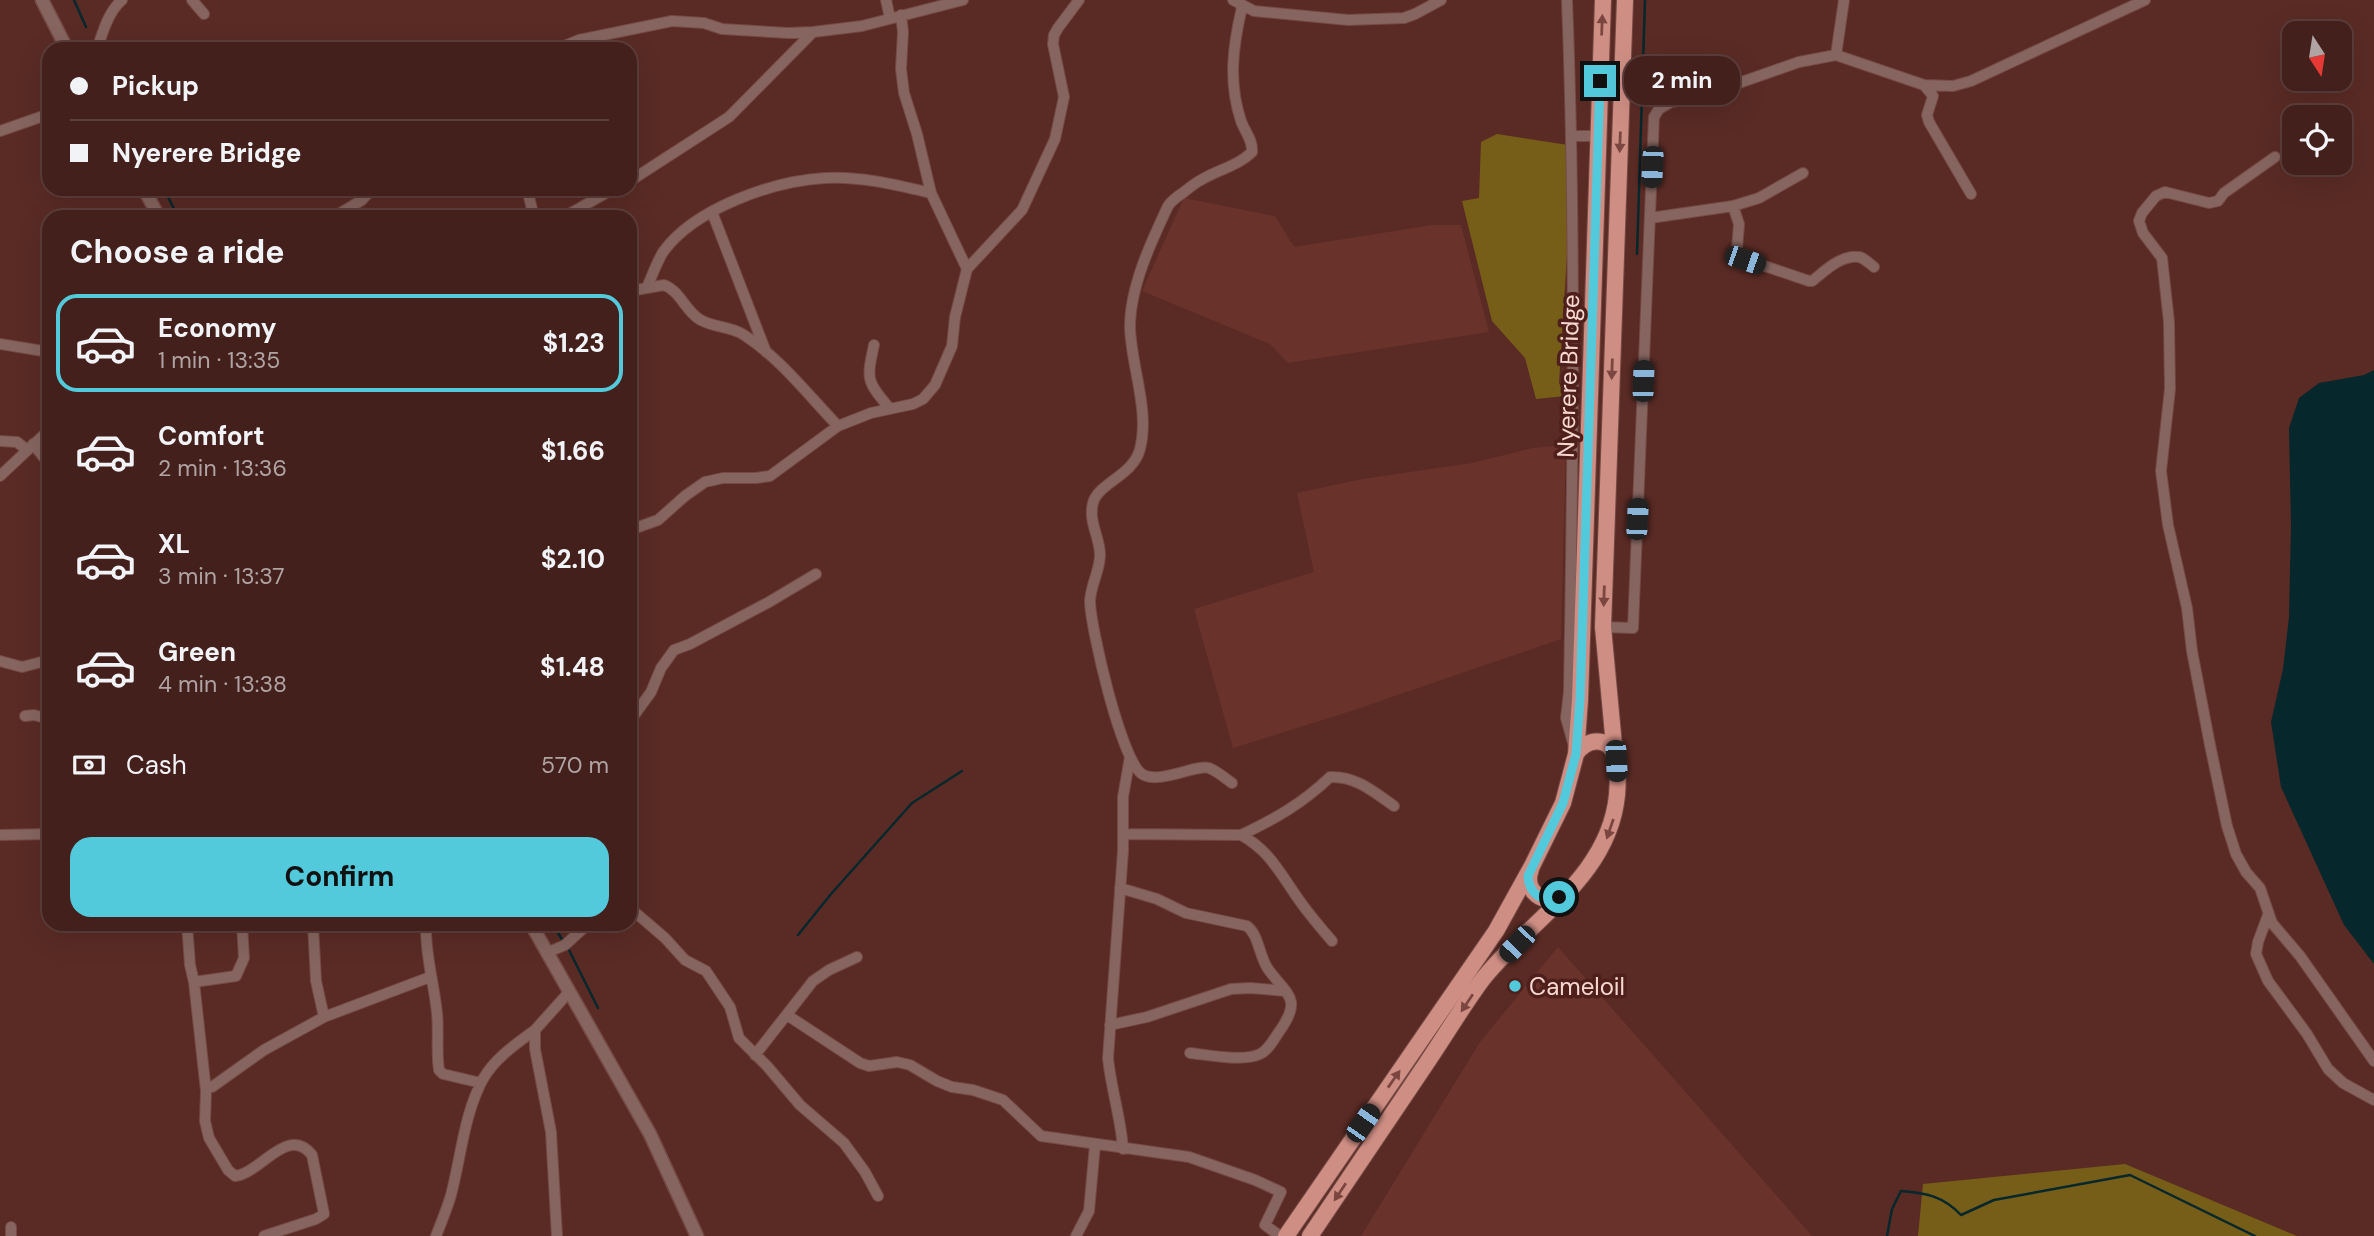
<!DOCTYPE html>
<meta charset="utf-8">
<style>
body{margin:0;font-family:"DM Sans",sans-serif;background:#4e2d29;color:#f1f3f6;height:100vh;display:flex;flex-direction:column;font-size:26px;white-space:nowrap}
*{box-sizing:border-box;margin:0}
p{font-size:23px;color:#afa3a3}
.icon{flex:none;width:38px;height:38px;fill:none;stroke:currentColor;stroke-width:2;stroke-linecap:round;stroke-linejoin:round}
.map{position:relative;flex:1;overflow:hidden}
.side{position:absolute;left:42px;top:210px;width:595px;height:721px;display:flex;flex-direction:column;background:#44201c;border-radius:21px;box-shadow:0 7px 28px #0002,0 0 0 2px #5c3e3b}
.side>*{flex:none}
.banner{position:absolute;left:42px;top:42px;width:595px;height:154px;border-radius:21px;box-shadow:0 7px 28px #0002,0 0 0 2px #5c3e3b;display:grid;align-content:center;height:154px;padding:0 28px;background:#44201c}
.needle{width:46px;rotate:168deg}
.buttons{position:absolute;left:2282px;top:21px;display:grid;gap:14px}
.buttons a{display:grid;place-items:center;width:70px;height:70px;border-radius:14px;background:#44201c;box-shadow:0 7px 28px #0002,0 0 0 2px #5c3e3b;font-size:35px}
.end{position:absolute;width:32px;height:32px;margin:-16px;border:9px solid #53cadc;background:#111;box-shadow:0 0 0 4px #111}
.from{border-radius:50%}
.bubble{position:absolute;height:49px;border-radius:21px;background:#44201c;box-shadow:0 7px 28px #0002,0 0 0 2px #5c3e3b;font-size:23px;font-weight:700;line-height:49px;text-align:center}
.car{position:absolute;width:21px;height:42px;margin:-21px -10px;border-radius:9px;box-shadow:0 0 5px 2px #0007;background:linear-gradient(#222 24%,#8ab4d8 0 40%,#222 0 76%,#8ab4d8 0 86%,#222 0)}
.banner b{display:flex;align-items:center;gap:24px;height:66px;font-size:26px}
.banner b+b{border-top:2px solid #5c3e3b}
.banner i{width:18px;height:18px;background:#f1f3f6}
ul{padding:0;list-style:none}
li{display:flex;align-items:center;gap:21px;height:98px;margin:0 14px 10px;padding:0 14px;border:4px solid transparent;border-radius:21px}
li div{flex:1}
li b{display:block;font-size:26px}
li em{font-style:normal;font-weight:700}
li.current{border-color:#53cadc}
li>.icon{width:63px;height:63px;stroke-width:1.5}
h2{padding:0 28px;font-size:32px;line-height:84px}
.pay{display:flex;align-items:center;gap:18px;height:77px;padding:0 28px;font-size:26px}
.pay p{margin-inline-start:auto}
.cta{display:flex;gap:14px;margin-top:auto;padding:14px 28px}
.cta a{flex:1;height:80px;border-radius:21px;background:#53cadc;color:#111;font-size:28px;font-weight:700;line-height:80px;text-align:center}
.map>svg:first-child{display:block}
.built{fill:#69322b}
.green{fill:#765e18}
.water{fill:#06272c}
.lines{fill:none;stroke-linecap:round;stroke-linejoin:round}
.stream{stroke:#06272c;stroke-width:2.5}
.minor-casing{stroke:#764a44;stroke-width:12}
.tertiary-casing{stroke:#764a44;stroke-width:15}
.primary-casing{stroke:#764a44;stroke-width:18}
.minor{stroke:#866560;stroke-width:10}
.tertiary{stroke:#866560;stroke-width:12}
.primary{stroke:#cf8e84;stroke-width:16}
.oneway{fill:#7c4640}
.route{stroke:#53cadc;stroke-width:9}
.poi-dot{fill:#53cadc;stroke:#4f201b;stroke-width:2.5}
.labels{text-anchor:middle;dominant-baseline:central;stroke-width:7;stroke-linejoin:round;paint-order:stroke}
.street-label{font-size:24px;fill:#f6d7d2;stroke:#4f201b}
.poi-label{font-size:24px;fill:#f6d7d2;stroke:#4f201b;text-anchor:start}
</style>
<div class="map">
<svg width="2374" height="1236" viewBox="0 0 2374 1236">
<rect width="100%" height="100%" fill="#5a2b25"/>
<path class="built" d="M1184,198L1275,216L1294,247L1432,225H1461L1489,332L1288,363L1270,344L1142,291Z
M1566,445L1561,639L1351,711L1233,748L1194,609L1314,572L1297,493L1362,479L1472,463L1533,448Z
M1558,947L1812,1236H1361L1480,1042Z"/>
<path class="green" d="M1497,134L1568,145L1573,158L1559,383L1565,396L1536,399L1525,358L1492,321L1462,201L1479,198L1481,142Z
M2125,1164L2297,1236H1918L1923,1184Z"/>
<path class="water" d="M2374,370V964L2344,925L2281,787L2271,722L2283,669L2289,617L2291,526L2289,428L2299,398L2319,383L2364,375Z"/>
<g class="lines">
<path class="stream" d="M74,0L86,27
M164,189L178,217
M1637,254L1645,0
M553,924L564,943
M798,935L831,894L912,803L962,771
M568,948L598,1008
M1887,1236L1892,1209L1901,1191C1926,1193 1943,1196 1961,1215L1994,1200L2130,1175L2255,1236"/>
<g class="minor-casing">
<path id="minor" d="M192,0L204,14
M886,0L890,18
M1233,0L1254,11L1348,20L1404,18L1415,14L1441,0
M1567,0C1576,231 1573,461 1569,692L1566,718L1573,743
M97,49C103,32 108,12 122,0
M557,49L579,40L672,21L704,23L722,29L788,33L813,32L862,26L963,0
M1836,55L1844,0
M1924,85L1933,96L1927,115L1929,122L1971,194
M0,131L49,114
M1572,136H1599
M2275,157L2224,193L2218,201L2209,203L2165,192L2156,196L2142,213L2139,221L2143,233L2162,258L2169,322L2170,389L2161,471L2168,525L2187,608L2192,651L2210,745L2227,826L2236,854L2246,872L2260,888L2272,923L2300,956L2374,1061
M630,181L729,117L813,32
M527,189L534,217
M1733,206L1739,224L1737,249L1741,258L1809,281H1812C1825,271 1840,255 1859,257C1864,258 1869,263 1874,267
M712,212L766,352
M334,217L362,200L372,189
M564,217L613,189
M1650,218L1733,206L1759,198L1803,173
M967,269L1022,210L1055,139L1064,97L1053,44L1054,35L1058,28L1079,0
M647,287C652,276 657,262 663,252C695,208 773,181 825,178C861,176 897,185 931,193
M630,291L664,285C680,291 685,310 699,319C713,328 731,326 744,335C780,358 809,396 838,426
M0,344L49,352
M874,345C866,381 867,381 890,409
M0,441L17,442L27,450
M33,444L49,464
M0,476L49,430
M630,530L658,520L685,496L705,482L723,478H756L770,476L838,426L871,413L913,404L923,399L935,385L952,346L955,317L967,269L931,193L917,134L904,93L901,69L903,32L901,15
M1603,627L1633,628L1654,117L1659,109L1671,102L1696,98L1799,62L1836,55L1924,85L1953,86L1971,81L2145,0
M0,661L22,667L49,660
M25,716L34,715L49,719
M630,721L651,692L661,668L674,650L690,644L769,602L816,574
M1232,783C1225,778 1217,771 1209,768C1196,764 1159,785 1142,774C1121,760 1091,629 1090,602C1090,586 1100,571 1100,555C1100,537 1088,522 1093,503C1098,483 1133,476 1140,449C1150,410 1131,366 1130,327C1130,287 1151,242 1168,206C1172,200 1178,196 1184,192C1189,188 1195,183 1201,180C1217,170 1238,166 1252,152C1253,140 1245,132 1241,121C1228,82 1233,46 1242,7
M1123,834L1241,835C1269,850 1280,873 1297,897C1307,912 1320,927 1332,941
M0,835L49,834
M1241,835C1275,819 1303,803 1330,777C1356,776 1374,792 1394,806
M1120,888L1157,899L1186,913L1247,926C1259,935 1259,956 1268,969C1287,995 1302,998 1281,1029C1275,1037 1269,1050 1260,1054C1244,1062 1208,1055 1190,1053
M630,908L665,938L685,960L706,971L730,1007L739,1038L767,1066L800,1105L844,1143L865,1172L878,1196
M2268,915L2258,942L2256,954L2268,981L2307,1034L2328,1069L2343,1083L2374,1100
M187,924L190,965L194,982L206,1091L205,1121L209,1138L228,1170L235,1176C260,1174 288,1124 312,1155L324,1214L316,1219L264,1236
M313,924L316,981L324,1017
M426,924C425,955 434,983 437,1013C439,1032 436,1052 439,1070L443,1074L481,1083
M546,953L565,945L588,924
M194,982L236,976L244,958L242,924
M787,1015L860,1063L869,1066L897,1062L910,1065L937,1081L952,1087L973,1090L1003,1100L1041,1136L1189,1157L1255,1180L1281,1192L1265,1225L1280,1236
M1110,1025L1147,1017L1231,989L1250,988L1286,991
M755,1055L813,981L829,970L857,957
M212,1087L264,1050L324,1017L430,977
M1123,1149C1121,1118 1111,1089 1108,1058L1123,851V797L1130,757
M11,1227V1236
M436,1236C441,1223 447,1209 451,1195C461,1157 464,1114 483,1079C495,1058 516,1044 535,1030
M557,1236L551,1132L535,1049V1030L570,991
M1076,1236L1089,1211L1095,1145"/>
</g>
<g class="tertiary-casing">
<path id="tertiary" d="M42,0L67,49
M144,189L159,217
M531,924L650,1134L697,1236"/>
</g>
<g class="primary-casing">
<path id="primary" d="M1576,754L1580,700L1603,0
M1615,756L1603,627L1625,0
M1531,869C1523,891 1543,907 1563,895
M1286,1236L1496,931L1532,866L1563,803L1576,754C1585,740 1606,735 1614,753C1619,765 1618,783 1617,795C1609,878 1529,920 1482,980C1462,1007 1445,1036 1426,1064C1387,1121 1349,1179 1310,1236"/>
</g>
<use href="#minor" class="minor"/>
<use href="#tertiary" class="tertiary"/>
<use href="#primary" class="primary"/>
</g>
<defs><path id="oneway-solid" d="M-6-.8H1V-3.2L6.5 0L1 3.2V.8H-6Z" transform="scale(1.75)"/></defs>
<g class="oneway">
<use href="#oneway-solid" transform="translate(1602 25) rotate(-88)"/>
<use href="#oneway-solid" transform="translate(1620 142) rotate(92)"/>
<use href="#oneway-solid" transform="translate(1612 369) rotate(92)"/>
<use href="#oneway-solid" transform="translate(1604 596) rotate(92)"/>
<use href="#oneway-solid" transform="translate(1610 829) rotate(109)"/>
<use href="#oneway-solid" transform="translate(1467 1003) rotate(124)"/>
<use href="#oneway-solid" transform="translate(1394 1079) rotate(-55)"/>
<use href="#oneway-solid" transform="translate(1340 1192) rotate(124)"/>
</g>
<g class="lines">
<path class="route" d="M1559,897C1542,903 1529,894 1528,876L1563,803L1576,754L1580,700L1600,81"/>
</g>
<circle class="poi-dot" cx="1515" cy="986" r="7"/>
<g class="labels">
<g class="street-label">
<text transform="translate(1568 376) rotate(-88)">Nyerere Bridge</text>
</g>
<g class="poi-label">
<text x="1529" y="986">Cameloil</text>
</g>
</g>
</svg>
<div class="buttons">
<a><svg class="needle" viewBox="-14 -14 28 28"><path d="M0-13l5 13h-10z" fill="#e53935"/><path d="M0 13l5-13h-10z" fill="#afa3a3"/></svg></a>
<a><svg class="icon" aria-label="locate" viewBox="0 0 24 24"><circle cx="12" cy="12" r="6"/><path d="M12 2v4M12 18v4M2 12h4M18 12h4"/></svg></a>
</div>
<i class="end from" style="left:1559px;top:897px"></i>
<i class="end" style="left:1600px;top:81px"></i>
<div class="bubble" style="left:1624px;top:56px;width:116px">2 min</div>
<i class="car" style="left:1652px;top:167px;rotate:183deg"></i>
<i class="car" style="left:1745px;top:260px;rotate:109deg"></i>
<i class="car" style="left:1643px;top:381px;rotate:2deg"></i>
<i class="car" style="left:1637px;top:519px;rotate:3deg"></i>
<i class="car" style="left:1616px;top:761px;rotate:177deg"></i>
<i class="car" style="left:1517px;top:944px;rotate:224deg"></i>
<i class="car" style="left:1363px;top:1123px;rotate:35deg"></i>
<div class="banner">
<b><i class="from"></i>Pickup</b>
<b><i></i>Nyerere Bridge</b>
</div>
<section class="side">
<h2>Choose a ride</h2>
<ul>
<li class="current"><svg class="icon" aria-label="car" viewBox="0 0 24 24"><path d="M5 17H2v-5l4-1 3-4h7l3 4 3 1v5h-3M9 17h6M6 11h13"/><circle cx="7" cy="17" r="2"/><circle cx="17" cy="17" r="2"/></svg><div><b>Economy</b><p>1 min · 13:35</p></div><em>$1.23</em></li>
<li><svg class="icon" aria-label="car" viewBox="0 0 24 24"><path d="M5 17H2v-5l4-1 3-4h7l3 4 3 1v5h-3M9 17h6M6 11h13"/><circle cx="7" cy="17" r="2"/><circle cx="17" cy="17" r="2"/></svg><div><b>Comfort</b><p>2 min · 13:36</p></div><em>$1.66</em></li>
<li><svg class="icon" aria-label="car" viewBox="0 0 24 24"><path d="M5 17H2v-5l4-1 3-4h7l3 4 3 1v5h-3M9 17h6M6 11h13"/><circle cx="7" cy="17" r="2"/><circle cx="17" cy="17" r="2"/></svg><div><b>XL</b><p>3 min · 13:37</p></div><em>$2.10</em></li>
<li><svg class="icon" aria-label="car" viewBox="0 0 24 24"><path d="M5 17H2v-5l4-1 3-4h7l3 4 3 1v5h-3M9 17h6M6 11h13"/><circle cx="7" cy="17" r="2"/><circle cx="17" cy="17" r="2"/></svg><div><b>Green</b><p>4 min · 13:38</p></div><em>$1.48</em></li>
</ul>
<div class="pay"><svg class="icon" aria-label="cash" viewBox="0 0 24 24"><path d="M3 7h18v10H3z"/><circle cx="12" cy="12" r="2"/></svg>Cash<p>570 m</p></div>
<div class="cta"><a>Confirm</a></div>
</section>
</div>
